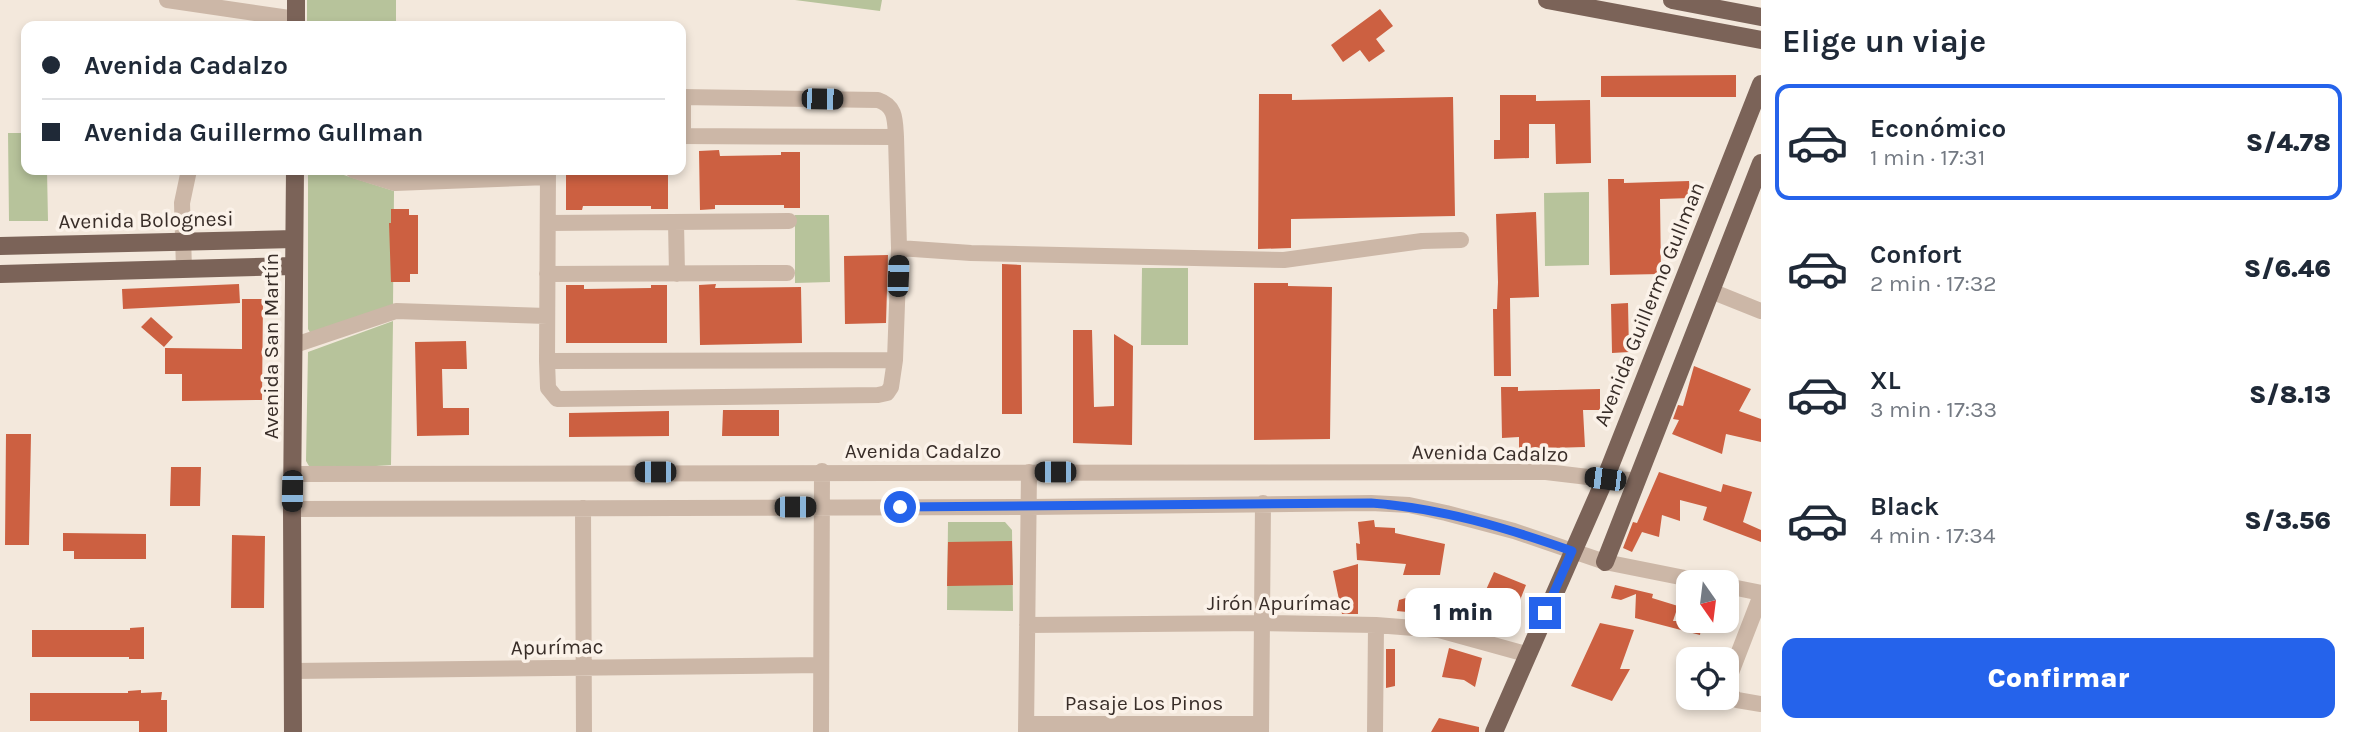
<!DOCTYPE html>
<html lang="es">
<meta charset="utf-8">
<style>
body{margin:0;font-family:Karla,sans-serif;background:#f6f6f7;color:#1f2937;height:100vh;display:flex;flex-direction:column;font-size:26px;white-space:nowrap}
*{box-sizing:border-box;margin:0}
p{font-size:23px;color:#747a83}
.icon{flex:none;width:38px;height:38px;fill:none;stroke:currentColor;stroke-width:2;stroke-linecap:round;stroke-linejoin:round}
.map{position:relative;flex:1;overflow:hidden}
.side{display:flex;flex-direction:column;background:#fff;width:595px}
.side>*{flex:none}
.hud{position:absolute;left:21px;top:21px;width:665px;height:154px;border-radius:14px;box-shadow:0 4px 10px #0003;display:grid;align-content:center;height:154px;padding:0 21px;background:#fff}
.needle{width:46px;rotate:166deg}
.fabs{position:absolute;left:1676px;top:570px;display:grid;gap:14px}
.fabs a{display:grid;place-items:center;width:63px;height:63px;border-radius:14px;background:#fff;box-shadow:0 4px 10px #0003;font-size:35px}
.end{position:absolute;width:32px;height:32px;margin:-16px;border:9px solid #2563eb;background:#fff;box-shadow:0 0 0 4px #fff}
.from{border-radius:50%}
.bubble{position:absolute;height:49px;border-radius:14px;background:#fff;box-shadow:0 4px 10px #0003;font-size:23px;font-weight:800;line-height:49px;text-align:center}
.car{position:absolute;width:21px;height:42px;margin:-21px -10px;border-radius:9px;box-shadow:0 0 5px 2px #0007;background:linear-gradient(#222 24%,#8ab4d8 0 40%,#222 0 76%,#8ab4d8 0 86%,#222 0)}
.hud b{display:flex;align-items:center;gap:24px;height:66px;font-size:26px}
.hud b+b{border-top:2px solid #e0e1e3}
.hud i{width:18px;height:18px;background:#1f2937}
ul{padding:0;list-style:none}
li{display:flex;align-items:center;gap:21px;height:116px;margin:0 14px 10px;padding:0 7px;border:4px solid transparent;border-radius:14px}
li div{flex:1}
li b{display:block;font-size:26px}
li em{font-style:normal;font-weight:800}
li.active{border-color:#2563eb}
li>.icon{width:63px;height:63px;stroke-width:1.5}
h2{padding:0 21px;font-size:32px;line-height:84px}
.cta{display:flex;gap:14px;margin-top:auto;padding:14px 21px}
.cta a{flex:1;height:80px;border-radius:14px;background:#2563eb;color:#fff;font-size:28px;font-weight:800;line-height:80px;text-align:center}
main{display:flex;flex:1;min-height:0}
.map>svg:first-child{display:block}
.green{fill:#b7c39b}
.building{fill:#cc6041}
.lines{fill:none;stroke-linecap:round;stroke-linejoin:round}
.minor{stroke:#ccb7a7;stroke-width:16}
.major{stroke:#7b6358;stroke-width:18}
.route{stroke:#2563eb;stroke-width:9}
.labels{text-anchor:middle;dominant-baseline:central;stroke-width:7;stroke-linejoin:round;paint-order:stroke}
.street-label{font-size:21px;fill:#382d28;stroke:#fbf2e9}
</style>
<main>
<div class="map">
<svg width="1761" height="732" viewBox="0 0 1761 732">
<rect width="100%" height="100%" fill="#f3e8dc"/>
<path class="green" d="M307,0H396V26H307Z
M795,0H882L880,11Z
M8,133H26V170H47L48,221H9Z
M308,170H328L394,191L393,306L311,334L308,329Z
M1589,192V265L1545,266L1544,193Z
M795,215H829L830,282L795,283Z
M1142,268H1188V345H1141Z
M393,321L391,465L317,470L309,466L306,461L308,352Z
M948,522H1005L1012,530L1013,611L947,610Z"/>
<path class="building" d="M1380,9L1393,26L1376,39L1385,51L1369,62L1360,50L1343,62L1331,45Z
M1736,75V97H1601V76Z
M1259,94H1292V100L1453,97L1455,216L1291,219V248L1258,249Z
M1500,95H1536V101L1590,100L1591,163L1556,164L1555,124H1529V158L1494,159V140H1500Z
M719,150L720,156L781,155V152H800V208H784V205H715V209L700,210L699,151Z
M566,170H668V209H651V206H583L582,210H566Z
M1608,179H1624V183L1689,181L1690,198L1660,199L1661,274L1610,275Z
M391,209H409V215H418V274H410V282H391L389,223H391Z
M1536,212L1539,297L1510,298L1511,376H1494L1493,309H1497L1498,282L1496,214Z
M888,255L886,323L845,324L844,256Z
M1002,264L1021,265L1022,414H1002Z
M1254,283H1288V286L1332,287L1330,439L1254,440Z
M239,284L240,303L123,309L122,289Z
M716,284L715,288L801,287L802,343L700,345L699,285Z
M566,285H584V289L651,288V285H667V343H566Z
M242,299H263L262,400L182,401V374H165V348L242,349Z
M1628,303L1629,352L1612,353L1611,304Z
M151,317L173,337L164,347L141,327Z
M1073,330H1092L1094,407L1114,406V334L1133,346L1132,445L1073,443Z
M466,341L467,369H442L443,408H469V435L417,436L415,342Z
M1694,366L1751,389L1739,411L1761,419V442L1726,434L1722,454L1672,434L1679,420L1673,419L1678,405L1683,406Z
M1501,387H1518V391L1600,389V410H1583L1585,447L1519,449V437L1502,438Z
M723,410H779V436H722Z
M669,411V436L569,437V413Z
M6,434H31L29,545H5Z
M171,467H201L200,506H170Z
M1659,472L1721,492L1723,484L1752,492L1743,522L1761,530V542L1703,520L1707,507L1680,500V521L1662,515L1659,537L1642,532L1632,552L1623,548L1633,522L1637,523Z
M1374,520L1375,527L1395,528V533L1445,544L1440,575H1403L1406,564L1357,560L1356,543L1360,544L1358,522Z
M63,533L146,534V559H74V551H63Z
M232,535L265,536L264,608H231Z
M1012,541L1013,585L947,586L948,542Z
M1358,564V614H1342L1333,571Z
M1494,572L1526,585L1511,623L1493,616L1492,605L1481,601Z
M1615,585L1653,594L1652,598L1678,606L1673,621H1702L1700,635L1635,618L1636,594L1621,600L1611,598Z
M1429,591L1446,597L1444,620L1428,619L1427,614L1397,611L1399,600Z
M1600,623L1634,630L1620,669H1630L1612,701L1571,686Z
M144,627V659H129V657H32V630H130V628Z
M1449,648L1482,658L1475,687L1464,680L1442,677Z
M1386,649H1395V686L1386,688Z
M141,690V693L162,692L161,700H167V732H139V721H30V693H128V691Z
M1439,718L1479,727V732H1431Z"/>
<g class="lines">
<path class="minor" d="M167,0L296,19
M681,97L878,100C896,106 895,120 896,137
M683,136V97
M353,170L395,183L548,177
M548,170L547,361L895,360
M676,222L677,274
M548,223L789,221
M899,248L971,253L1284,260L1422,241L1461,240
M184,269L182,203L189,170
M547,274L787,273
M1711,291L1761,311
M295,345L396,311L547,316
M547,361L548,388L557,399L878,395L887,393L891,387L895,360L899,248L896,137L681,136
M292,474L1546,472L1605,479L1636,480
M583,508L584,732
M292,509L1030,507L1371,503L1409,505L1446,513L1514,531L1605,562L1710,583
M1727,586L1761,593
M1027,625L1263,623L1376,625L1439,630L1526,654
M293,671L821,665
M1727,683L1761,595
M1727,692L1737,700L1761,704
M1026,724H1261
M821,732L822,471
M1026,732L1029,472
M1261,732L1263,503
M1375,732L1376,625"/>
<path class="major" d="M1547,0L1761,40
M1672,0L1761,17
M296,26V0
M0,246L294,239
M0,274L294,266
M1605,562L1761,163
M293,732L292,509L295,170
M1494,732L1605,479L1761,84"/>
</g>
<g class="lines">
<path class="route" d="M900,507L1371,503C1441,508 1507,528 1572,551L1545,613"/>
</g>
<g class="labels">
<g class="street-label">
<text transform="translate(146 220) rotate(-1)">Avenida Bolognesi</text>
<text transform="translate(1649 304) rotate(-68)">Avenida Guillermo Gullman</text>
<text transform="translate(271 346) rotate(-90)">Avenida San Martín</text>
<text x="923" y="451">Avenida Cadalzo</text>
<text transform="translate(1490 453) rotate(1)">Avenida Cadalzo</text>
<text x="1279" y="603">Jirón Apurímac</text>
<text transform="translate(557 647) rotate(-1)">Apurímac</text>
<text x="1144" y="703">Pasaje Los Pinos</text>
</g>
</g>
</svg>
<div class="fabs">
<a><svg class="needle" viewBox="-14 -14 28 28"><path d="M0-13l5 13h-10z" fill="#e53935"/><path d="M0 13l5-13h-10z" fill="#747a83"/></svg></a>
<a><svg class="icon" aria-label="locate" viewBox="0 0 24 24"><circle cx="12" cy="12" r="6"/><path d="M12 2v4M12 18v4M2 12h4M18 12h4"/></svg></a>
</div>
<i class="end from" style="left:900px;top:507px"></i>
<i class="end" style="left:1545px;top:613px"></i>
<div class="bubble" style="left:1405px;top:588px;width:116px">1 min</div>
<i class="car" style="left:822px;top:99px;rotate:91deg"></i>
<i class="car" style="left:898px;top:276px;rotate:2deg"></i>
<i class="car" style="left:655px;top:472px;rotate:270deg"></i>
<i class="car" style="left:1055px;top:472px;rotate:270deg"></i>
<i class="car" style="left:1605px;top:479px;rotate:277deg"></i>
<i class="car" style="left:292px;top:491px;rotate:181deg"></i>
<i class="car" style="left:795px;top:507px;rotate:90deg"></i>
<div class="hud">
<b><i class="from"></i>Avenida Cadalzo</b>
<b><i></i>Avenida Guillermo Gullman</b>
</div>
</div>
<section class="side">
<h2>Elige un viaje</h2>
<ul>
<li class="active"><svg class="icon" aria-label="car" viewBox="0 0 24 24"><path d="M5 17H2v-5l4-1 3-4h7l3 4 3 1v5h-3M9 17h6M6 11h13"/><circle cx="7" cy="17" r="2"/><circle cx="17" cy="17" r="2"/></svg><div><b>Económico</b><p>1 min · 17:31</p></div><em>S/4.78</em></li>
<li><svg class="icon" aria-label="car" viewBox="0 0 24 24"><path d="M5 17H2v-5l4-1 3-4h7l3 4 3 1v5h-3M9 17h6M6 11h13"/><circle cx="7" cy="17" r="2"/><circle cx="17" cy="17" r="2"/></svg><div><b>Confort</b><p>2 min · 17:32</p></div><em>S/6.46</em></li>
<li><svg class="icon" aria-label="car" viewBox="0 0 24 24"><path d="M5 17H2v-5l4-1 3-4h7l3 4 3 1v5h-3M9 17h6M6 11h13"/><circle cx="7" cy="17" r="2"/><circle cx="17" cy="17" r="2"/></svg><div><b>XL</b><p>3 min · 17:33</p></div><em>S/8.13</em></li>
<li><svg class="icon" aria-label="car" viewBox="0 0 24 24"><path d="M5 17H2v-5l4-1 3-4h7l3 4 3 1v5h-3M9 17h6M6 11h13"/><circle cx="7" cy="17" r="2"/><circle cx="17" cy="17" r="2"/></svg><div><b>Black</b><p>4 min · 17:34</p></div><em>S/3.56</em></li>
</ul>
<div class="cta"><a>Confirmar</a></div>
</section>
</main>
